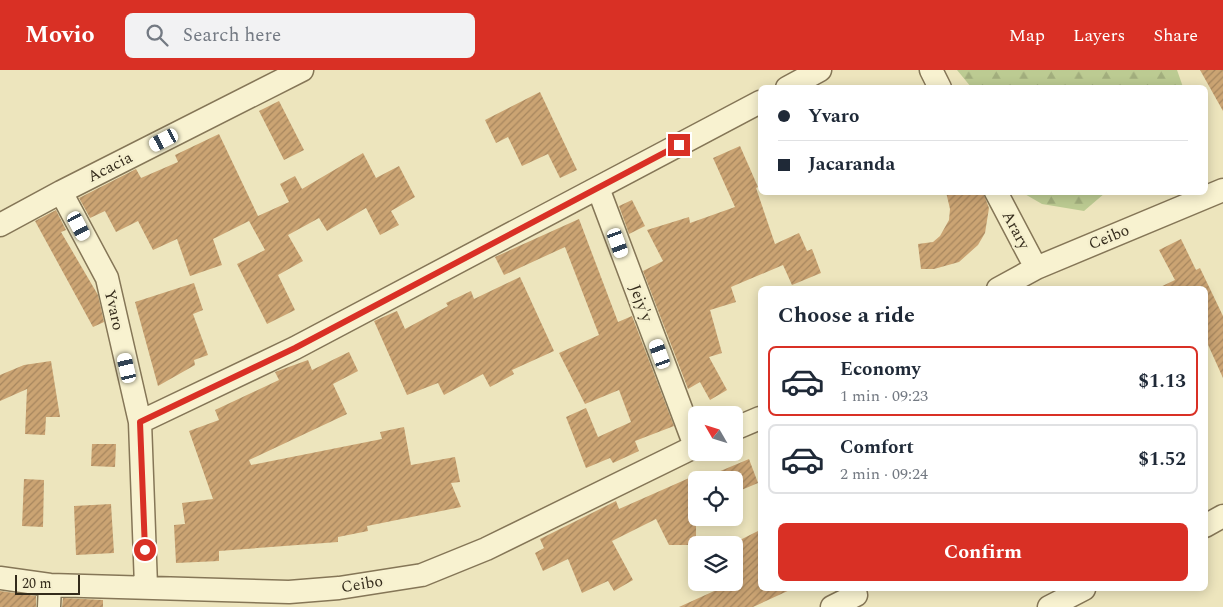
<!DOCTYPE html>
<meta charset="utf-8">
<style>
body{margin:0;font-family:Spectral,serif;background:#f2f2f3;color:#1f2937;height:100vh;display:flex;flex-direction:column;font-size:19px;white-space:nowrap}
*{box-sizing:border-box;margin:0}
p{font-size:16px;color:#747a83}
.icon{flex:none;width:28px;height:28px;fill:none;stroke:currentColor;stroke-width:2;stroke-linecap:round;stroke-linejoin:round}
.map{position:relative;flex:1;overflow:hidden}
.details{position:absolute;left:758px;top:216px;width:450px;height:305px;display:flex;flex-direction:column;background:#fff;border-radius:8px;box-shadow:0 2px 12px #0003}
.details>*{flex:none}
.hud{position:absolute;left:758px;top:15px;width:450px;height:110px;border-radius:8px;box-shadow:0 2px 12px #0003;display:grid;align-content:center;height:110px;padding:0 20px;background:#fff}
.needle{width:32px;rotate:309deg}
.tools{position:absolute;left:688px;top:336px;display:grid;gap:10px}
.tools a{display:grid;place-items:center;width:55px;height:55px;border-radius:8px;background:#fff;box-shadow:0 2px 12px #0003;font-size:25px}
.scale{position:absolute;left:15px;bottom:12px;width:65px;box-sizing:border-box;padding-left:5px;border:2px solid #342b1b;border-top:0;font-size:14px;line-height:18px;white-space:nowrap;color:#342b1b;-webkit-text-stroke:4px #f5efcd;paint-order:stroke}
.end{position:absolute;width:22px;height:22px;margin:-11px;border:6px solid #d93025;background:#fff;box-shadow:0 0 0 2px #fff}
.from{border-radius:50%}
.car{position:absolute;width:15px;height:30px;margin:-15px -8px;border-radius:6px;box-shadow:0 0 4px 1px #0007;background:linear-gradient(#fff 24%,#345 0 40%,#fff 0 76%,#345 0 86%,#fff 0)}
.hud b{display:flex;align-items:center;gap:18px;height:48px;font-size:19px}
.hud b+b{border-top:1px solid #e0e1e3}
.hud i{width:12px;height:12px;background:#1f2937}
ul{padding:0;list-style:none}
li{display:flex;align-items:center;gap:15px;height:70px;margin:0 10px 8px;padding:0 10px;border:2px solid #e0e1e3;border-radius:8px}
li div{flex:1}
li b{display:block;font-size:19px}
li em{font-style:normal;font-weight:700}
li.selected{border-color:#d93025}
li>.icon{width:45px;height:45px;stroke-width:1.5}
h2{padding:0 20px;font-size:22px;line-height:60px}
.primary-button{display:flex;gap:10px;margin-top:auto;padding:10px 20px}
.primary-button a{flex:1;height:58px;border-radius:8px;background:#d93025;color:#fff;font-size:20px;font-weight:700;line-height:58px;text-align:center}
header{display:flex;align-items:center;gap:30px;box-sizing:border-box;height:70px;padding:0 25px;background:#d93025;color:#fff}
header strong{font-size:24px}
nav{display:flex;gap:28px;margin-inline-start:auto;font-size:18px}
.search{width:350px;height:45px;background:#f2f2f3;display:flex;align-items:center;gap:12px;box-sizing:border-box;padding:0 18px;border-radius:8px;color:#747a83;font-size:19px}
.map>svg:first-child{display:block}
.forest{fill:url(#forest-firs)}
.building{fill:url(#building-hatch)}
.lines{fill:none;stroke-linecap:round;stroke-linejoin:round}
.minor-casing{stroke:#857657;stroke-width:25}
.minor{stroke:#f8f2d0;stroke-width:22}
.route{stroke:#d93025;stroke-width:6}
.labels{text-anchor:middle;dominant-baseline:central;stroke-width:5;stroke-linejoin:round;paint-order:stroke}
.street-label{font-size:16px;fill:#342b1b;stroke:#f5efcd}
</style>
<header>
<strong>Movio</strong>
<div class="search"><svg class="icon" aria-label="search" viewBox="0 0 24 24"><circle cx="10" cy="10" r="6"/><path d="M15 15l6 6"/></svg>Search here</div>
<nav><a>Map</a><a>Layers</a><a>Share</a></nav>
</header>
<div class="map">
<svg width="1223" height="537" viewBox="0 0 1223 537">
<defs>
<pattern id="forest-firs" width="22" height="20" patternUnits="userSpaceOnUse" patternTransform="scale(1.25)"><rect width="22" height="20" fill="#bccb92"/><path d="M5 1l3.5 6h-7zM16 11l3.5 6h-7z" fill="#a2ae7d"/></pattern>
<pattern id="building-hatch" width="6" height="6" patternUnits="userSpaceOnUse" patternTransform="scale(1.25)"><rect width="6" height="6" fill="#cba473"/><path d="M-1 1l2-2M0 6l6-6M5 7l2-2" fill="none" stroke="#a6865e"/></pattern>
</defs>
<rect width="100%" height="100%" fill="#ede5bd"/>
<path class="forest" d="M957,0H1177L1183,17H971Z
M1023,123H1105L1084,141L1042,134Z"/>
<path class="building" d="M1200,0H1223V41Z
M540,22L577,100L560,108L548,84L522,96L508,67L496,73L485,50Z
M279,31L304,80L284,90L259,41Z
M219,64L258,146L289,132L280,114L295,106L302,119L363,83L376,108L399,96L415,127L391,141L399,155L380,165L366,138L327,161L319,148L288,165L303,191L278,205L295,240L267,254L237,194L265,180L249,151L213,169L222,195L190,206L177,169L153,180L138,151L116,162L105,141L90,148L79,128L136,99L141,108L178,92L175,85Z
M740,76L758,117L756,118L775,174L799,163L807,181L812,179L821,203L792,215L783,195L731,217L736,232L710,240L722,283L709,287L727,320L710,330L700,312L688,319L643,201L663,191L647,160L689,147L690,153L735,137L713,88Z
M946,122H983L989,138L985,163L978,175L959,192L934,199H921L918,174L933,172L940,166L949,150L950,139Z
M632,130L645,156L629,164L619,136Z
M56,140L66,160L61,162L98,225L104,252L93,257L35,151Z
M579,149L618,252L632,246L674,356L635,371L639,381L613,393L610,388L586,398L566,347L586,338L598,367L631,352L619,320L585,334L559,283L599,265L565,177L504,205L495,187Z
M1181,169L1196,200L1200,198L1223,246V308L1205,268V219H1156L1175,210L1159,180Z
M520,207L554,281L512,300L514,304L490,317L483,304L444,325L438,313L407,325L374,251L397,241L405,259L448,236L446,233L471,221L474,229Z
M194,213L203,240L193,244L208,285L194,290L195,295L158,316L135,232Z
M349,282L358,301L333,314L347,344L249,390L251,395L382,369L380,362L404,357L411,395L455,387L460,412L451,413L461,437L367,456L368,461L338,467V472L219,481V491L176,493L174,455L185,454L182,433L213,429L189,361L219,350L215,340L279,310L275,302L308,290L312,300Z
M51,291L60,347H46L45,365L25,364L27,319L0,331V305L24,295Z
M92,374H116L115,397L91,396Z
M749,389L758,413L739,421L735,410H699Z
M696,405V475H669L656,449L612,471L633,510L614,521L608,511L582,523L568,489L543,501L535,483L544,478L540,469L616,431L619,439Z
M24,409L44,410L43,457L22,456Z
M111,434L114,483L76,485L74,436Z
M760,460V519H792L753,537H679L734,512V473Z
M0,521L36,526V537H0Z
M63,528L103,530V537H62Z"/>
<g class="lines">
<g class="minor-casing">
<path id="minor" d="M931,0L940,18
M787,18L820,0
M598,118L695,376
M61,122L107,208L140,352L146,516
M996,122L1036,198
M0,155L61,122L302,0
M998,219L1036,198L1223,120
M140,352L295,278L760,32
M734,359L760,348
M1205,456L1223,446
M0,508L50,515L289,522L339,518L422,505L486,479L696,376
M49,537L50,515
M832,537L856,525
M1049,537L1084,519"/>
</g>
<use href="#minor" class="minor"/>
</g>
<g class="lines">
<path class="route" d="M145,480L140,352L295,278L679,75"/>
</g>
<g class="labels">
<g class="street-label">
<text transform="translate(110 97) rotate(-27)">Acacia</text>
<text transform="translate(1016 160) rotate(62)">Arary</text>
<text transform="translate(1109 167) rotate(-22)">Ceibo</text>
<text transform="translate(641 233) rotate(69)">Jejy'y</text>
<text transform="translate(114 240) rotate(77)">Yvaro</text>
<text transform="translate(362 514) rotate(-9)">Ceibo</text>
</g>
</g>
</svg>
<div class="tools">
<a><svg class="needle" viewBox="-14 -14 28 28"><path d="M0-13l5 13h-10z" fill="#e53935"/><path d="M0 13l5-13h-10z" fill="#747a83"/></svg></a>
<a><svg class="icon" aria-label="locate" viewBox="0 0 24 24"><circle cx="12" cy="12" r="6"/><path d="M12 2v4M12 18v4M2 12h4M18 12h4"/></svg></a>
<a><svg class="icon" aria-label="layers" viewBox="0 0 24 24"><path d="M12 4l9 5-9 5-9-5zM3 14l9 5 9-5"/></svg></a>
</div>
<div class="scale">20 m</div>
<i class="end from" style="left:145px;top:480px"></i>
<i class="end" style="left:679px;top:75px"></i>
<i class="car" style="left:164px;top:70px;rotate:243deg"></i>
<i class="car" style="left:79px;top:156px;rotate:152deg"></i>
<i class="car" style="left:618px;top:173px;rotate:160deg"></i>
<i class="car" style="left:660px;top:284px;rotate:340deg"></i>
<i class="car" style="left:127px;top:298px;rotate:347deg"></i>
<div class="hud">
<b><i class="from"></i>Yvaro</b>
<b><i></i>Jacaranda</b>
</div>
<section class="details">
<h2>Choose a ride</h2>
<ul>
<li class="selected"><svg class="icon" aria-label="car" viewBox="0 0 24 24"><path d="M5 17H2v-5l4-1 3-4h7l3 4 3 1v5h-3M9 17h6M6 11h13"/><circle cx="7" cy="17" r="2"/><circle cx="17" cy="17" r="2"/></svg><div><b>Economy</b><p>1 min · 09:23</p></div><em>$1.13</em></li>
<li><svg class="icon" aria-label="car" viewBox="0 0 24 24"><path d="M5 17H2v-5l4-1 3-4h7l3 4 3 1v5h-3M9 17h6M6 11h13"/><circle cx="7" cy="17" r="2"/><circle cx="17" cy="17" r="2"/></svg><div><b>Comfort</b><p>2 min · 09:24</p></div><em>$1.52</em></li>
</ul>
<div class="primary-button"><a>Confirm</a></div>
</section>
</div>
